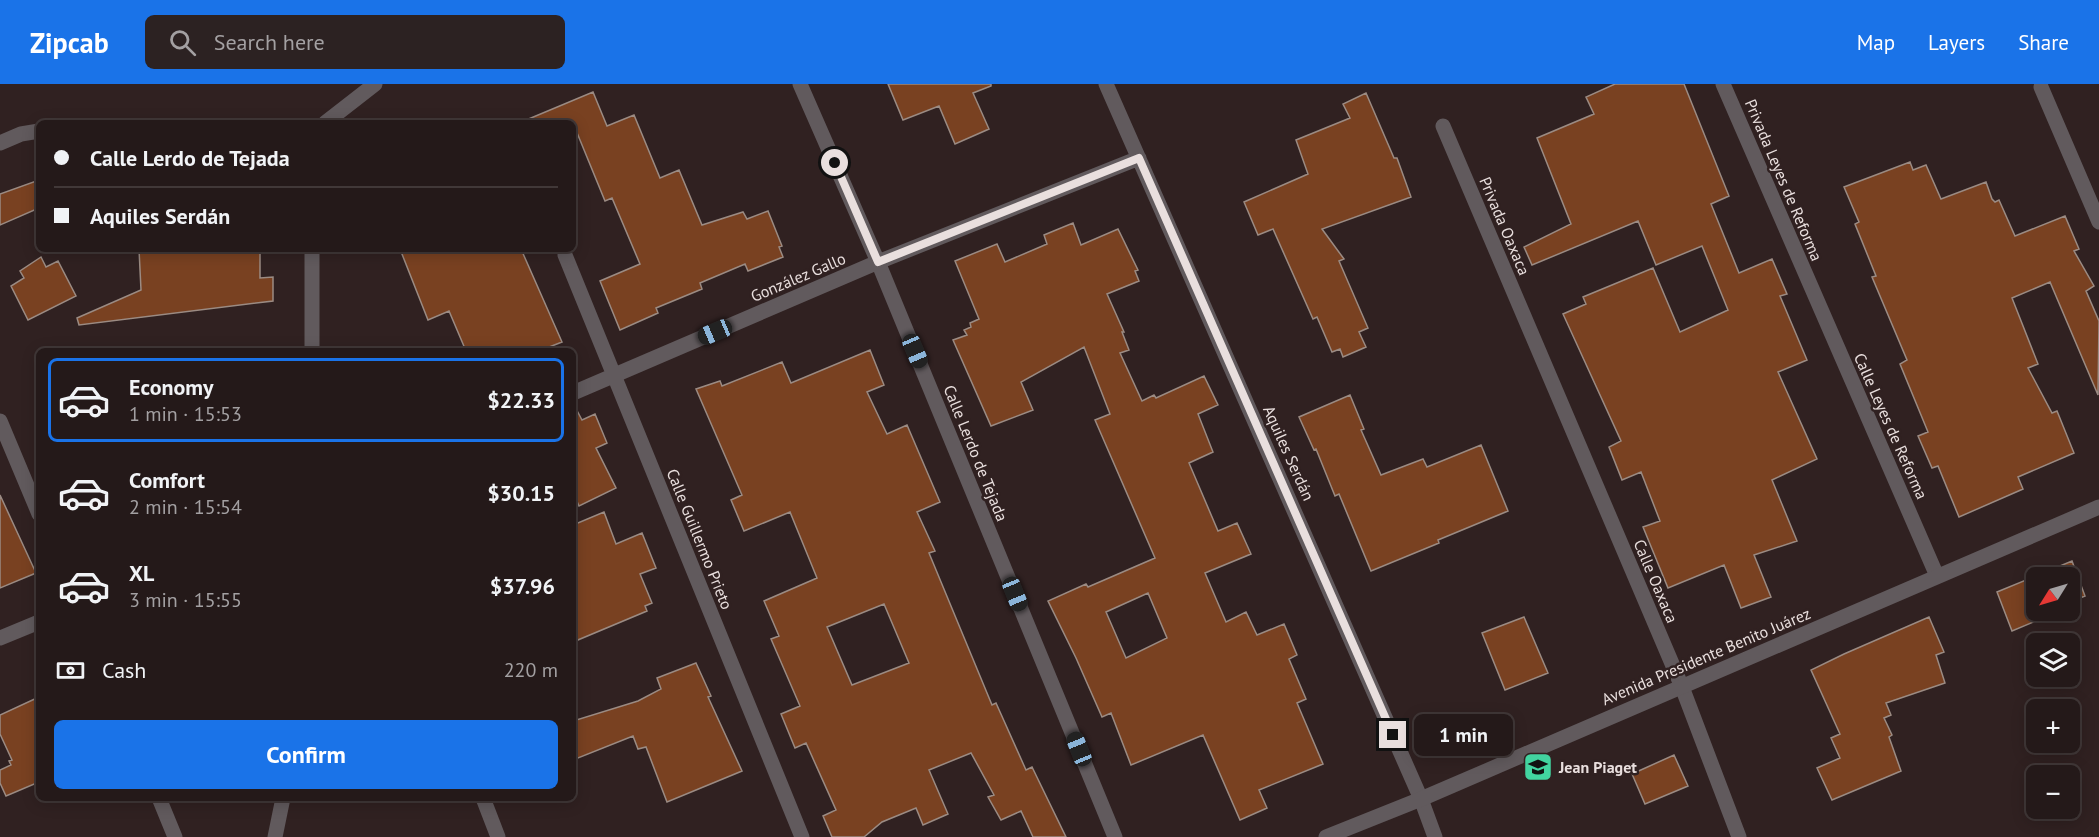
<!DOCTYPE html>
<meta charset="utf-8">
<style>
body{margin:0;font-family:"PT Sans",sans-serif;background:#2c2222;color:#f1f3f6;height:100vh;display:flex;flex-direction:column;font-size:22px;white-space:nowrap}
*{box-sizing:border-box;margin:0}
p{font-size:20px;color:#a3a0a2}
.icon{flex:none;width:33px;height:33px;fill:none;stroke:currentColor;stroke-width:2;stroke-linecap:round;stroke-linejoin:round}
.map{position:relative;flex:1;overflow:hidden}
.details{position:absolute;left:36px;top:264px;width:540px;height:453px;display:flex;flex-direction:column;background:#241919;border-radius:9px;box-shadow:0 3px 15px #0003,0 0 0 2px #413838}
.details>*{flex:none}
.guide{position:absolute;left:36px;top:36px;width:540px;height:132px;border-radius:9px;box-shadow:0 3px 15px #0003,0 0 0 2px #413838;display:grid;align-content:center;height:132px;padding:0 18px;background:#241919}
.needle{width:39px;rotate:233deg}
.buttons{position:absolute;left:2026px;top:483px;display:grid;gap:12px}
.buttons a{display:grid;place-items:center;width:54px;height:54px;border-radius:9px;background:#241919;box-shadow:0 3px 15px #0003,0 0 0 2px #413838;font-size:30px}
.end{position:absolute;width:27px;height:27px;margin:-14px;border:8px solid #e9dfde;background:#111;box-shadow:0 0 0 3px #111}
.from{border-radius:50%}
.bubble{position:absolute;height:42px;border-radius:9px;background:#241919;box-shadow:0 3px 15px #0003,0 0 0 2px #413838;font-size:20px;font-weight:700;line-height:42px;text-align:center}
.car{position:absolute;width:18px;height:36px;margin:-18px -9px;border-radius:8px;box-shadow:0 0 4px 2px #0007;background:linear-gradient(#222 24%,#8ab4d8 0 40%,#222 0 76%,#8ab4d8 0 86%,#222 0)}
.guide b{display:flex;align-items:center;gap:21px;height:57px;font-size:22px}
.guide b+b{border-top:2px solid #413838}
.guide i{width:15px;height:15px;background:#f1f3f6}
ul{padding:10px 0 0;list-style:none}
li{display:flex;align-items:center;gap:18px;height:84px;margin:0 12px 9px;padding:0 6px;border:3px solid transparent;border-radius:9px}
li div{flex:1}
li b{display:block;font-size:22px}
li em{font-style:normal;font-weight:700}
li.on{border-color:#1a73e8}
li>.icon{width:54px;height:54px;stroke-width:1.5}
.pay{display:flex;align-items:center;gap:15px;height:66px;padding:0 18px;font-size:22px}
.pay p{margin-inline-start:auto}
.primary-button{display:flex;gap:12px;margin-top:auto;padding:12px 18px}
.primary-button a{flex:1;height:69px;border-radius:9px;background:#1a73e8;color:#fff;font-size:24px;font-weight:700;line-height:69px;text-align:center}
header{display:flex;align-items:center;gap:36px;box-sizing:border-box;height:84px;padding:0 30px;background:#1a73e8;color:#fff}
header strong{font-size:28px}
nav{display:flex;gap:33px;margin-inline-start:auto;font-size:21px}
.search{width:420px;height:54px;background:#2c2222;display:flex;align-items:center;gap:15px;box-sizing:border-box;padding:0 21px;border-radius:9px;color:#a3a0a2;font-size:22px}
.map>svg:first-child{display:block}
.building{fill:#794121;stroke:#9b8b83;stroke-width:1.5;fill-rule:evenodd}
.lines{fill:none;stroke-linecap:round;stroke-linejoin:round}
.minor{stroke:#615a5d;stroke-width:15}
.tertiary{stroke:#615a5d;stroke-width:15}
.route{stroke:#e9dfde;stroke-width:8}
.labels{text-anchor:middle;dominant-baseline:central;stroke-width:5;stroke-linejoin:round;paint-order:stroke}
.street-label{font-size:16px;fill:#e9dfde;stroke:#302121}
.poi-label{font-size:16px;font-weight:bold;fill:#e9dfde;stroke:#302121;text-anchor:start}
</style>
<header>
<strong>Zipcab</strong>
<div class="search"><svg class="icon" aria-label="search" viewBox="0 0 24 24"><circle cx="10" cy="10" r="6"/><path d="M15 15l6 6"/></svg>Search here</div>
<nav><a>Map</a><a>Layers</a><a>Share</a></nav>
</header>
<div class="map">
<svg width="2099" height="753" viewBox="0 0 2099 753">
<rect width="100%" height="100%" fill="#302121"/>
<path class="building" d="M888,0H991V2L973,9L989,45L955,60L939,22L903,36Z
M1615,0H1684L1729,112L1711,120L1739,189L1772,175L1787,210L1780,212L1807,276L1778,288L1817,375L1772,396L1797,457L1754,471L1771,513L1741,524L1724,481L1668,504L1643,443L1660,437L1641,388L1622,396L1609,363L1621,357L1563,230L1586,220L1583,213L1653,184L1680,248L1728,226L1702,162L1656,181L1638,137L1532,181L1524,163L1571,140L1537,54L1594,30L1586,13Z
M593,8L607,42L634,31L660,94L679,86L702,141L743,128L747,135L768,127L782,162L779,163L783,173L748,187L745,180L700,199L702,205L656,224L658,229L620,246L600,197L640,180L612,114L605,117L573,39H519Z
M1366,9L1394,74H1397L1411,113L1322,145L1344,175L1339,177L1368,244L1359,248L1366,263L1343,273L1340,265L1332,268L1317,233L1313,235L1273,145L1258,151L1244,118L1308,90L1296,56L1350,34L1343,20Z
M1910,78L1913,86L1926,81L1941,115L1986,98L1992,115L1995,118L1999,116L2015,152L2065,132L2079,165L2074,167L2094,202L2086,207L2099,237L2098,311L2050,198L2012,214L2038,280L2028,284L2052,329L2057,327L2074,369L2018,393L2023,405L1959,433L1938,382L1932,384L1918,352L1928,348L1900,280L1907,276L1872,193L1876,192L1855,140L1859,138L1844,103Z
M39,96V124L0,141V110Z
M1073,139L1081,161L1118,145L1138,186L1135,187L1139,197L1107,210L1124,248H1122L1129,266L1120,269L1142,317L1154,311L1156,314L1204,292L1218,321L1198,330L1213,368L1189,379L1218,447L1237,439L1251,470L1205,489L1226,538L1246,528L1257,551L1284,540L1297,571L1289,575L1306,615L1297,619L1323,680L1259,706L1267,724L1240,736L1203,651L1131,681L1111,629L1102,633L1076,574L1048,517L1086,500L1088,503L1155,474L1095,336L1110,330L1084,263L1021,298L1033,326L991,342L953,256L967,251L964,246L971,243L970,239L979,235L955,177L997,160L1005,178L1047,160L1044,151ZM1148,509L1167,554L1126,574L1106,528Z
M139,165H260V194L273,193V217L79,241L77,234L141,206Z
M400,165H521L562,258L539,267H466L449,227L428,236Z
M41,173L46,183L58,177L76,212L28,236L11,202L24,194L20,187Z
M870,266L884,301L867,308L887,350L907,341L940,418L917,428L935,467L929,469L992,621L996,619L1026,686L1032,683L1066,753H1033L1021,727L1001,736L988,713L994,711L971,669L929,686L948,730L923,741L916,724L882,738L864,753H832L823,732L836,726L806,659L795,664L781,630L800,622L771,555L779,552L764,517L817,494L790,428L744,447L731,416L742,411L696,305L720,297L722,302L782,278L791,299ZM884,520L909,579L852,601L827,543Z
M1350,311L1364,345L1361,346L1381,391L1423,375L1427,383L1481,361L1508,427L1438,456L1439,459L1371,487L1339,410L1335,412L1316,365L1314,366L1299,333Z
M573,319L582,336L595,330L607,359L596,364L616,404L579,422L573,408Z
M0,411L36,489L0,504Z
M604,428L616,460L642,449L656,484L640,490L652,519L645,522L647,527L573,558V441Z
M2072,477L2085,512L2070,518V494H2037V526H2048L2036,531L2038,536L2012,547L1997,508Z
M1524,533L1548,589L1505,606L1482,549Z
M1929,533L1944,568L1936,571L1945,599L1886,619L1891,631L1884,634L1892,651L1889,653L1901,687L1832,716L1817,684L1840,674L1831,654L1840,650L1811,586L1844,570Z
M696,579L711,612L708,613L742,687L667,718L646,663L638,665L633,652L573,676V637L638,617L661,605L657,594Z
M39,613V698L6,712L0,699V686L11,681L9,677L12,676L0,650V631Z
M1674,671L1688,702L1645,720L1632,690Z"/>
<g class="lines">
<path class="minor" d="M800,0L878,178L1115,753
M1106,0L1421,715L1435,753
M1723,0L1937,492
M2041,3L2099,138
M325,39L375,0
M1443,42L1682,603L1739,753
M0,59L21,50L39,47
M312,165V267
M565,171L802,753
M573,309L878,178L1139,74
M0,337L39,430
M0,554L39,538
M159,714L175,753
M483,714L498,753
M275,753L283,714"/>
<path class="tertiary" d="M1326,753L1421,715L2099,423"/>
</g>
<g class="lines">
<path class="route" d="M835,79L878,178L1139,74L1393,651"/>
</g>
<defs>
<g id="school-square" transform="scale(1.5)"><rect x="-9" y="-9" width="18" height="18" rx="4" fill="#42d4a0" stroke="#302121"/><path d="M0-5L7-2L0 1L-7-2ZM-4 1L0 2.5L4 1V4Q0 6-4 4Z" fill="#111"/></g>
</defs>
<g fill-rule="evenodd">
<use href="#school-square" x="1538" y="683"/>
</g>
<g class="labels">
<g class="street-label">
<text transform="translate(1784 96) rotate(67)">Privada Leyes de Reforma</text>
<text transform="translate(1505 142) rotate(67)">Privada Oaxaca</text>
<text transform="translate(798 193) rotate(-23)">González Gallo</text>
<text transform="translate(1891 342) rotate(66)">Calle Leyes de Reforma</text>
<text transform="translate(976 369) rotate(68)">Calle Lerdo de Tejada</text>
<text transform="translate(1289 369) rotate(66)">Aquiles Serdán</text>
<text transform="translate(700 455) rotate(68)">Calle Guillermo Prieto</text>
<text transform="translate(1656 497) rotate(67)">Calle Oaxaca</text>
<text transform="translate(1706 572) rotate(-23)">Avenida Presidente Benito Juárez</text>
</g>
<g class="poi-label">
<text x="1559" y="683">Jean Piaget</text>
</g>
</g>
</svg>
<div class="buttons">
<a><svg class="needle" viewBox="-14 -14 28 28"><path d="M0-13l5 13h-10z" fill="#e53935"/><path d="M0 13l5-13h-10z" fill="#a3a0a2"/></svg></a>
<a><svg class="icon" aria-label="layers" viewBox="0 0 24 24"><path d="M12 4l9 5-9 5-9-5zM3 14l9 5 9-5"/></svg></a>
<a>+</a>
<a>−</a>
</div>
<i class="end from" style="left:835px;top:79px"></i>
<i class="end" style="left:1393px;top:651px"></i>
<div class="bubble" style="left:1414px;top:630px;width:99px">1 min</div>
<i class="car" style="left:715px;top:248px;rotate:247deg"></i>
<i class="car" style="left:915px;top:267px;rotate:157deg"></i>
<i class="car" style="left:1015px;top:510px;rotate:158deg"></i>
<i class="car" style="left:1079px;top:665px;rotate:338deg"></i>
<div class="guide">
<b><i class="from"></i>Calle Lerdo de Tejada</b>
<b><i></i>Aquiles Serdán</b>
</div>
<section class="details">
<ul>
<li class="on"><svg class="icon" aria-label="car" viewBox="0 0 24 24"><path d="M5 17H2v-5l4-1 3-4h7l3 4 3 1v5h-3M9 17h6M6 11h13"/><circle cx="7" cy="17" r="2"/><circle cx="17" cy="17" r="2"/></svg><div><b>Economy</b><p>1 min · 15:53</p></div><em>$22.33</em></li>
<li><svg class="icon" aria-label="car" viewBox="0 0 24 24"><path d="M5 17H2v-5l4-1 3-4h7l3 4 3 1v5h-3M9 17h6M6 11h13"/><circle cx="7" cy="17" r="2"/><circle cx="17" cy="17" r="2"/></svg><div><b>Comfort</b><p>2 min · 15:54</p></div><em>$30.15</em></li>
<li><svg class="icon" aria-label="car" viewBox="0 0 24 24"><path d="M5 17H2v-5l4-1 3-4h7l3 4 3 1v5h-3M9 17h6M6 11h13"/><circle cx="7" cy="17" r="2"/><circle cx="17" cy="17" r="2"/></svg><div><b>XL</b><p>3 min · 15:55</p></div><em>$37.96</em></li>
</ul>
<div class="pay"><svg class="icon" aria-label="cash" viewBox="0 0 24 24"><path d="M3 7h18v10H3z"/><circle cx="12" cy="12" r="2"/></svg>Cash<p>220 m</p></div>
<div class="primary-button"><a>Confirm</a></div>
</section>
</div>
